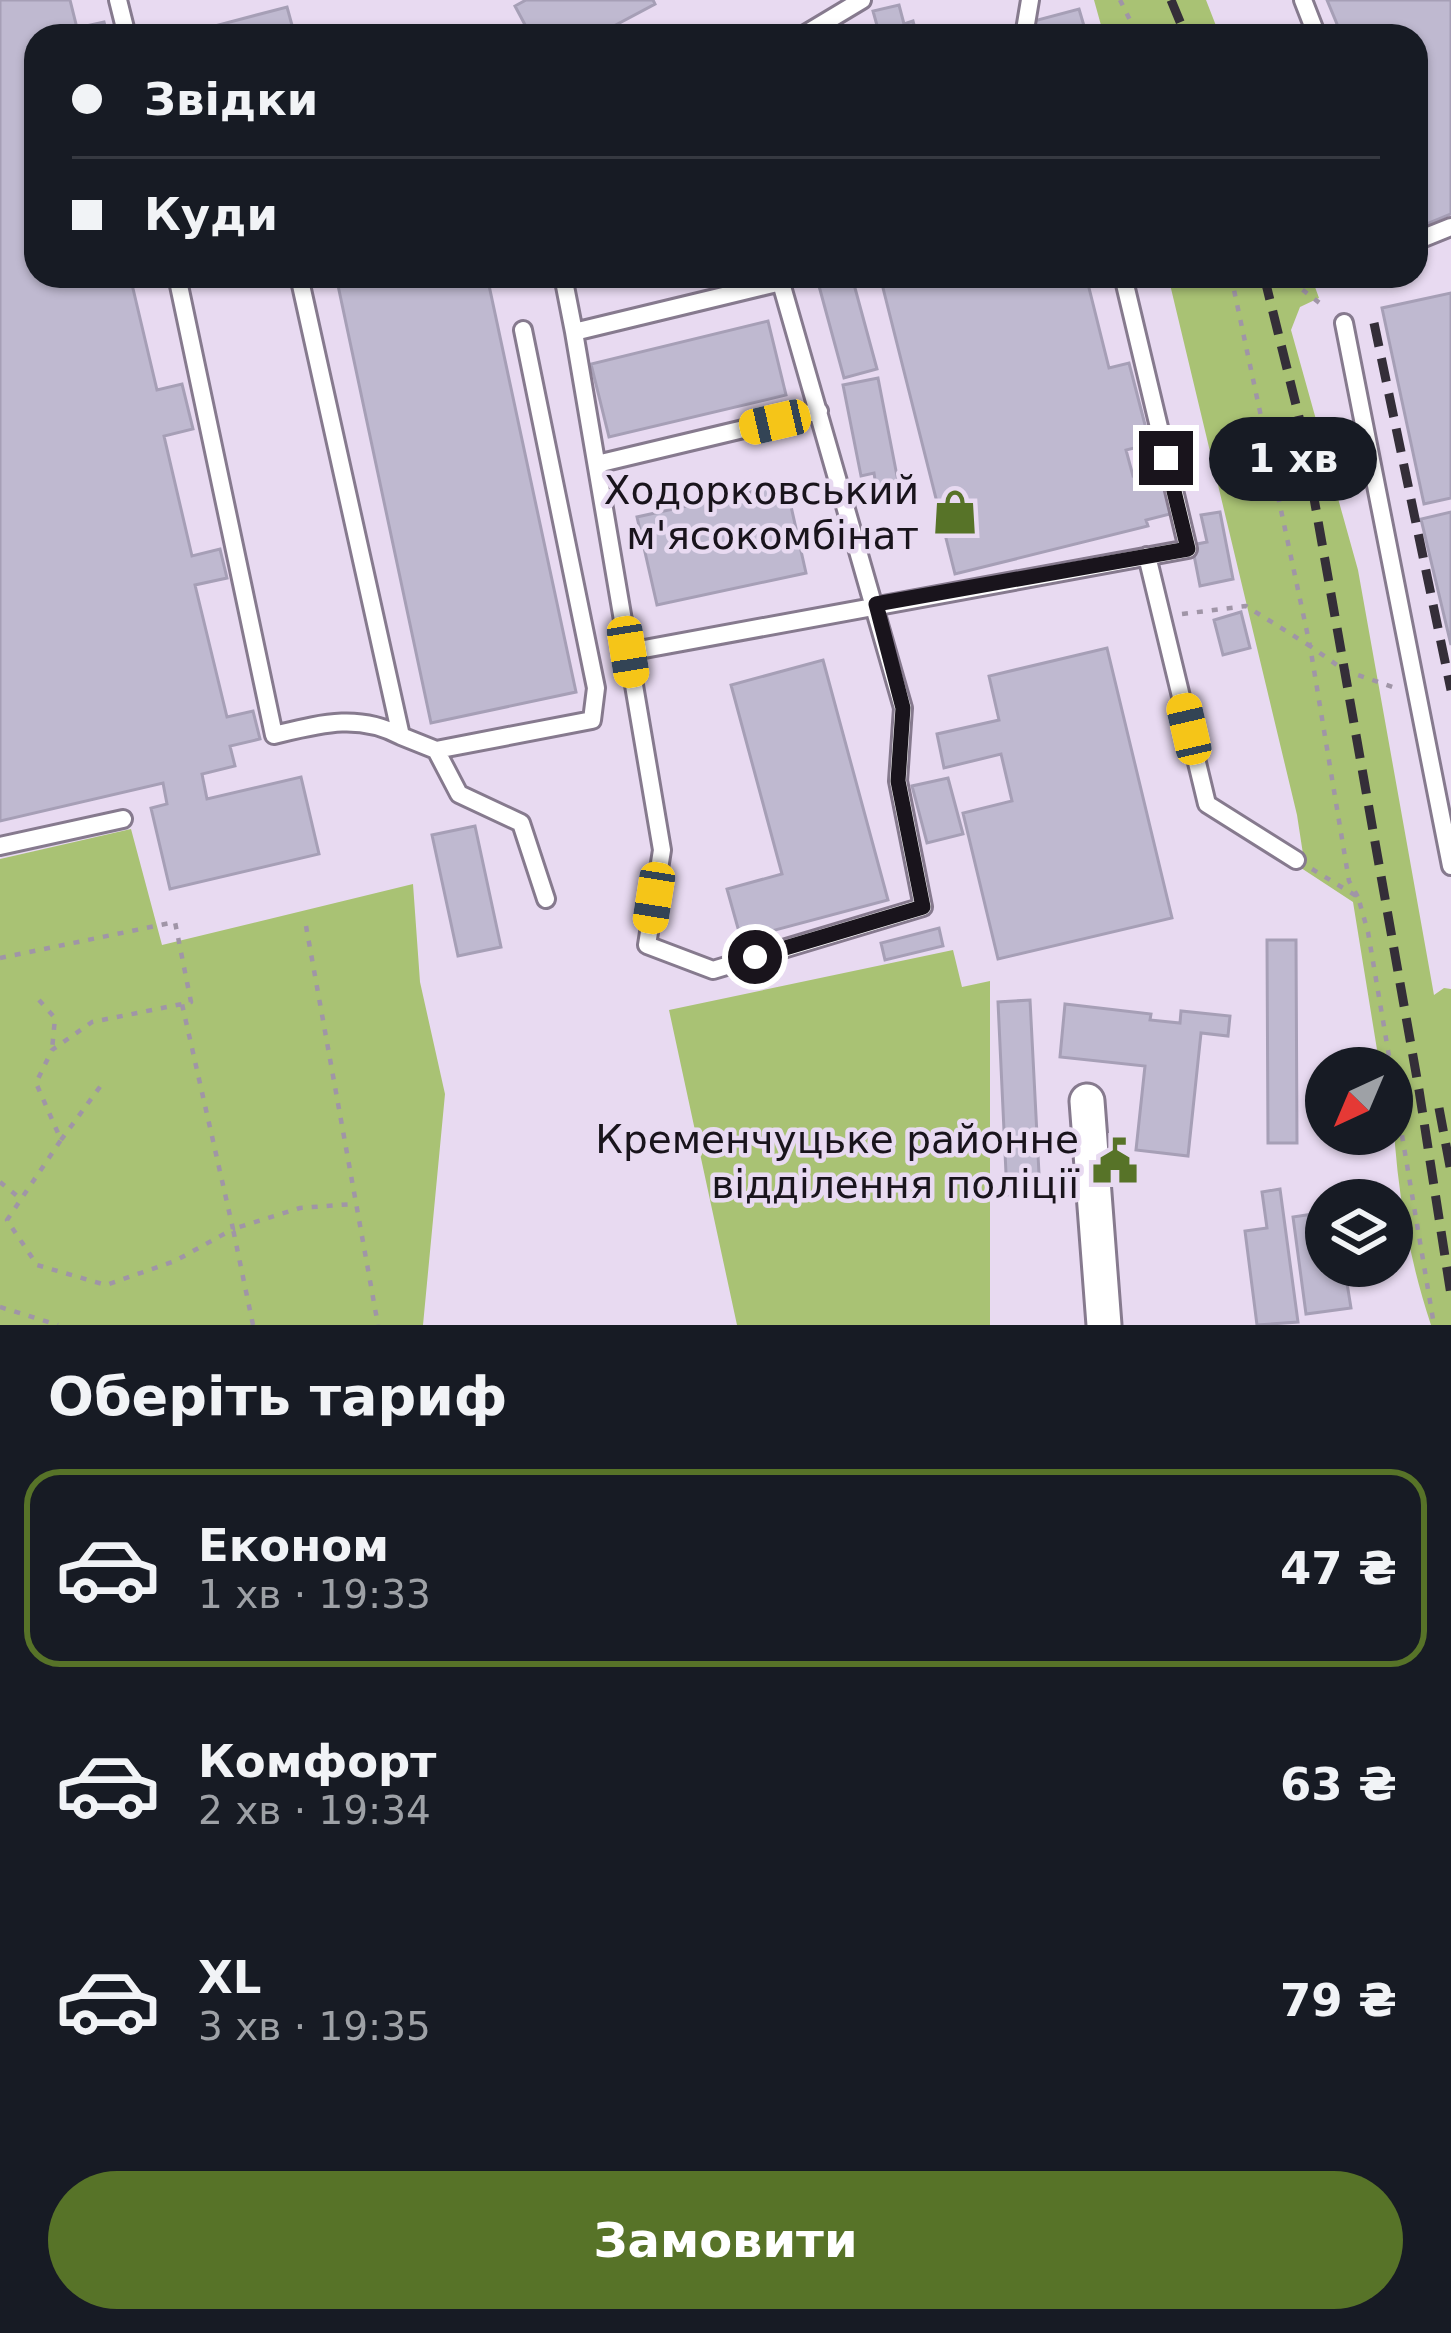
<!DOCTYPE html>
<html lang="uk">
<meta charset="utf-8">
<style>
body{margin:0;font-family:"DejaVu Sans",sans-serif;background:#20242c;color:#f1f3f6;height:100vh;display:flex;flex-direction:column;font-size:45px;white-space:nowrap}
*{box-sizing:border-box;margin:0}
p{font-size:39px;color:#9ea1a6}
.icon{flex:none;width:66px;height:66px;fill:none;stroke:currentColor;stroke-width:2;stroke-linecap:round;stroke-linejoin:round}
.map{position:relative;height:1325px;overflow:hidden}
.side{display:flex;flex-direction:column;background:#171b24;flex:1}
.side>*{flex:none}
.hud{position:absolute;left:24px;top:24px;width:1404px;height:264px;border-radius:36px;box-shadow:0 3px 9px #0004;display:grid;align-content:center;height:264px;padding:0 48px;background:#171b24}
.needle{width:78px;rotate:224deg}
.fabs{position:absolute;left:1305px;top:1047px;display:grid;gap:24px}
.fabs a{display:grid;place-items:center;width:108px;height:108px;border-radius:50%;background:#171b24;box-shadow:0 3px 9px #0004;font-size:60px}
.end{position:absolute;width:54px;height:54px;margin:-27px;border:15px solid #19141c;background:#fff;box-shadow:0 0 0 6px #fff}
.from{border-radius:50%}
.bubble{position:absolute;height:84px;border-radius:42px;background:#171b24;box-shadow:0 3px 9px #0004;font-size:39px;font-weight:700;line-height:84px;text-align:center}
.car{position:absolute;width:36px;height:72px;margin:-36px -18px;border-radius:15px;box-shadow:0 0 9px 3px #0007;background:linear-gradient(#f5c518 24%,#345 0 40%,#f5c518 0 76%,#345 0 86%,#f5c518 0)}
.hud b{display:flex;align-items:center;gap:42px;height:114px;font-size:45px}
.hud b+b{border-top:3px solid #363941}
.hud i{width:30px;height:30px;background:#f1f3f6}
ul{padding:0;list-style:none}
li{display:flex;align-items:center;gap:36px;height:198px;margin:0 24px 18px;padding:0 24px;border:6px solid transparent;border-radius:36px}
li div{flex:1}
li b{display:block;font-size:45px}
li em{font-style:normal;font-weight:700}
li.current{border-color:#577328}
li>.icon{width:108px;height:108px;stroke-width:1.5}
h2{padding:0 48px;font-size:54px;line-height:144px}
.action{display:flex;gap:24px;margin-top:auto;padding:24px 48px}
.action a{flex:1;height:138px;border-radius:72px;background:#577328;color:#fff;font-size:48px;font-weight:700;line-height:138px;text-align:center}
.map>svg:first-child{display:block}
.green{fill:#a9c274}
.building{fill:#bfb9d0;stroke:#a69fb6;stroke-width:3}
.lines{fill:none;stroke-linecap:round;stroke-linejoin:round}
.lane-casing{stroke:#867a8e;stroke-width:22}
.street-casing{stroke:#867a8e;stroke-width:39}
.path{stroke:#a095a7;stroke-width:4.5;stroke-dasharray:6 9;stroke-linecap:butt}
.lane{stroke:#fff;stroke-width:16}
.street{stroke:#fff;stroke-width:33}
.rail{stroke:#342e38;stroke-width:9;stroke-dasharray:24 12;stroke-linecap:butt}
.route{stroke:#19141c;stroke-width:15}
.labels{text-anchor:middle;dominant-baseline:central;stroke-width:9;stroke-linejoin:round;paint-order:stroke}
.poi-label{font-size:39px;fill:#19141c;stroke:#e8daf1;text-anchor:end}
</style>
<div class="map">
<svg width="1451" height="1325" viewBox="0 0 1451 1325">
<rect width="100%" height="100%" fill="#e8daf1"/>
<path class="green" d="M1094,0H1206L1220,36H1104Z
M1168,276H1311L1319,298L1300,307L1291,330L1358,570L1434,995L1444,988L1451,989V1325H1431C1403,1241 1392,1155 1392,1068H1380L1353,902L1295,864L1303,854L1297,815Z
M131,829L162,945L413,884L420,982L445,1094L423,1325H0V859Z
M953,950L962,987L990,981V1325H737L669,1010Z"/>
<path class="building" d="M0,0H70L77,28L104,22L108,36H36V276H130L157,390L182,384L193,429L164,436L192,556L220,549L227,578L195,585L227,717L253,711L260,739L230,746L235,766L202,774L207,799L301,777L319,854L170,889L151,808L167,804L163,783L0,821Z
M526,0H653L655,4L595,36H531L515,6Z
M1327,0H1451V214L1422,226L1416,212V36H1342Z
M899,5L904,24L913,21L917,36H863L878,29L873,11Z
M287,7L295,36H209L207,28Z
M1079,9L1087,36H1034L1030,22Z
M336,276H487L576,692L431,723Z
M880,276H1086L1109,368L1129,363L1150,444L1126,450L1133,476L1151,472L1155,487L1166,484L1174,513L1146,520L1148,526L955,574Z
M852,277L877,369L844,378L819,286Z
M1451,293V498L1424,504L1382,308Z
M768,321L786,395L609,437L591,364Z
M878,378L898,481L876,486L874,473L861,476L843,385Z
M786,484L806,573L657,605L637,517Z
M1220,512L1233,579L1200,586L1192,545L1207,542L1201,515Z
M1451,512V645L1421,519Z
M1241,612L1250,648L1223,655L1214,620Z
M1107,648L1172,918L998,959L963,813L1012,801L1001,754L944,768L937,734L999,720L989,676Z
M823,660L888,900L741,939L727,889L782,874L731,685Z
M948,778L963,834L927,843L912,786Z
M475,826L501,947L458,956L432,835Z
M939,928L943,946L885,960L881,943Z
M1267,940H1296L1297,1143H1268Z
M1030,1000L1040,1193L1007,1195L998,1002Z
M1065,1004L1151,1014L1150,1020L1180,1023L1181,1011L1230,1016L1228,1036L1201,1033L1188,1156L1136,1150L1145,1066L1060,1057Z
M1280,1189L1298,1322L1257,1325L1245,1231L1267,1228L1262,1192Z
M1326,1212V1266H1374L1375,1273L1346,1277L1351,1308L1306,1314L1293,1217Z"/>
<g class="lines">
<g class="lane-casing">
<path id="lane" d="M118,0L127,36
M1303,0L1317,36
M802,36L862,0
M1024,36L1030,0
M1416,241L1451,227
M177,276L274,735C320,724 358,713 401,736
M299,276L401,736L436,750L592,720L596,688L523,330
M563,276L574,332
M779,276L903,708L898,781L923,907L713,970L647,945L662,850L574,332L781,282
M1344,323L1451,866
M597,464L819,411
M1147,556L1207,804L1296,860
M628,652L1188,549L1123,276
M436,750L459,794L521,823L546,899
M0,846L123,819"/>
</g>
<g class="street-casing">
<path id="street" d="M1087,1101L1104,1325"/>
</g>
<path class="path" d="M1120,0L1138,36
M1231,276L1310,646L1344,670L1395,688
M1260,276L1299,287L1326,308
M1182,614L1246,606L1310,646L1349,881L1358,897
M1312,869L1358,897L1368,932L1391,1068
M306,926L378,1325
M0,958L175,922L191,1002L182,1004L92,1022L52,1050L36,1083L61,1140L7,1220L37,1265L106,1285L175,1261L233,1229L182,1004
M39,1000L55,1018L52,1050
M1392,1076L1434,1325
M61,1140L105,1080
M0,1182L21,1199
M0,1307L58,1325
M253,1325L233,1229L300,1208L353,1204"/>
<use href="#lane" class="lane"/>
<use href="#street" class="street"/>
<path class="rail" d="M1171,0L1186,36
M1264,276L1301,425L1419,1090L1451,1295
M1374,323L1451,690
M1439,1108L1451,1172"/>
</g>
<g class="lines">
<path class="route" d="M755,957L923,907L898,781L903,708L876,604L1188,549L1166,458"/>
</g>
<defs>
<g id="shop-bare" transform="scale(3.6)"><path d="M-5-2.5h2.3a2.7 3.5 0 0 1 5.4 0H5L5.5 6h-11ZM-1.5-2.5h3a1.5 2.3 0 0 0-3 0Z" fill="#577328" stroke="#e8daf1" stroke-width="2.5" paint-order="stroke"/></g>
<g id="civic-bare" transform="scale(3.6)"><path d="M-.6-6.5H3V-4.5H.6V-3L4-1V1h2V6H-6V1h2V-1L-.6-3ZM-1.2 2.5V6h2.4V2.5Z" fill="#577328" stroke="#e8daf1" stroke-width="2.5" paint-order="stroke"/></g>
</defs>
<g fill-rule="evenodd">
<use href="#shop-bare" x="955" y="512"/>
<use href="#civic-bare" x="1115" y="1161"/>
</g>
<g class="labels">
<g class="poi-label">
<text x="919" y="490">Ходорковський<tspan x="919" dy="45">м'ясокомбінат</tspan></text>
<text x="1079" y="1139">Кременчуцьке районне<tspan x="1079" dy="45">відділення поліції</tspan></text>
</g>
</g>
</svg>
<div class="fabs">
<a><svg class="needle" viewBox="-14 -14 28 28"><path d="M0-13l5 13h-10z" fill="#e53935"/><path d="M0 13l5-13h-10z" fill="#9ea1a6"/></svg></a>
<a><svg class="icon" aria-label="layers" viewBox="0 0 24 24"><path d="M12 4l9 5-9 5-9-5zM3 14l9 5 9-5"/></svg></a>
</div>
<i class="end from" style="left:755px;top:957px"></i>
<i class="end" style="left:1166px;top:458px"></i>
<div class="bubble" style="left:1209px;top:417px;width:168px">1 хв</div>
<i class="car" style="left:775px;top:422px;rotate:257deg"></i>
<i class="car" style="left:628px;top:652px;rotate:171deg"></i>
<i class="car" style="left:1189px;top:729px;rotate:347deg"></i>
<i class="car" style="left:654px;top:898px;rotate:189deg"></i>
<div class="hud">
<b><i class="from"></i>Звідки</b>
<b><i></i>Куди</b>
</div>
</div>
<section class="side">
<h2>Оберіть тариф</h2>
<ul>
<li class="current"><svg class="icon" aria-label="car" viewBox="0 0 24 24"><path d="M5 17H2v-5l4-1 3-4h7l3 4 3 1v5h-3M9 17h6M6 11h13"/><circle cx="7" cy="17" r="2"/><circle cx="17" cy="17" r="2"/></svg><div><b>Економ</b><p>1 хв · 19:33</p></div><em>47 ₴</em></li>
<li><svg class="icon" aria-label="car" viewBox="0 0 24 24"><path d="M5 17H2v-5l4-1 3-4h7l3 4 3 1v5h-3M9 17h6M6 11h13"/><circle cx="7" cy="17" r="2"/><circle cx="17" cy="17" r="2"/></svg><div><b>Комфорт</b><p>2 хв · 19:34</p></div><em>63 ₴</em></li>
<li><svg class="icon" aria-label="car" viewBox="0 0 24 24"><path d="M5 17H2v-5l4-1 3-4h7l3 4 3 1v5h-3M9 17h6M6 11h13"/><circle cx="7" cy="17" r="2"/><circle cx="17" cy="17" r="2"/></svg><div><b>XL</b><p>3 хв · 19:35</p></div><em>79 ₴</em></li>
</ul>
<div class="action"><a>Замовити</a></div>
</section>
